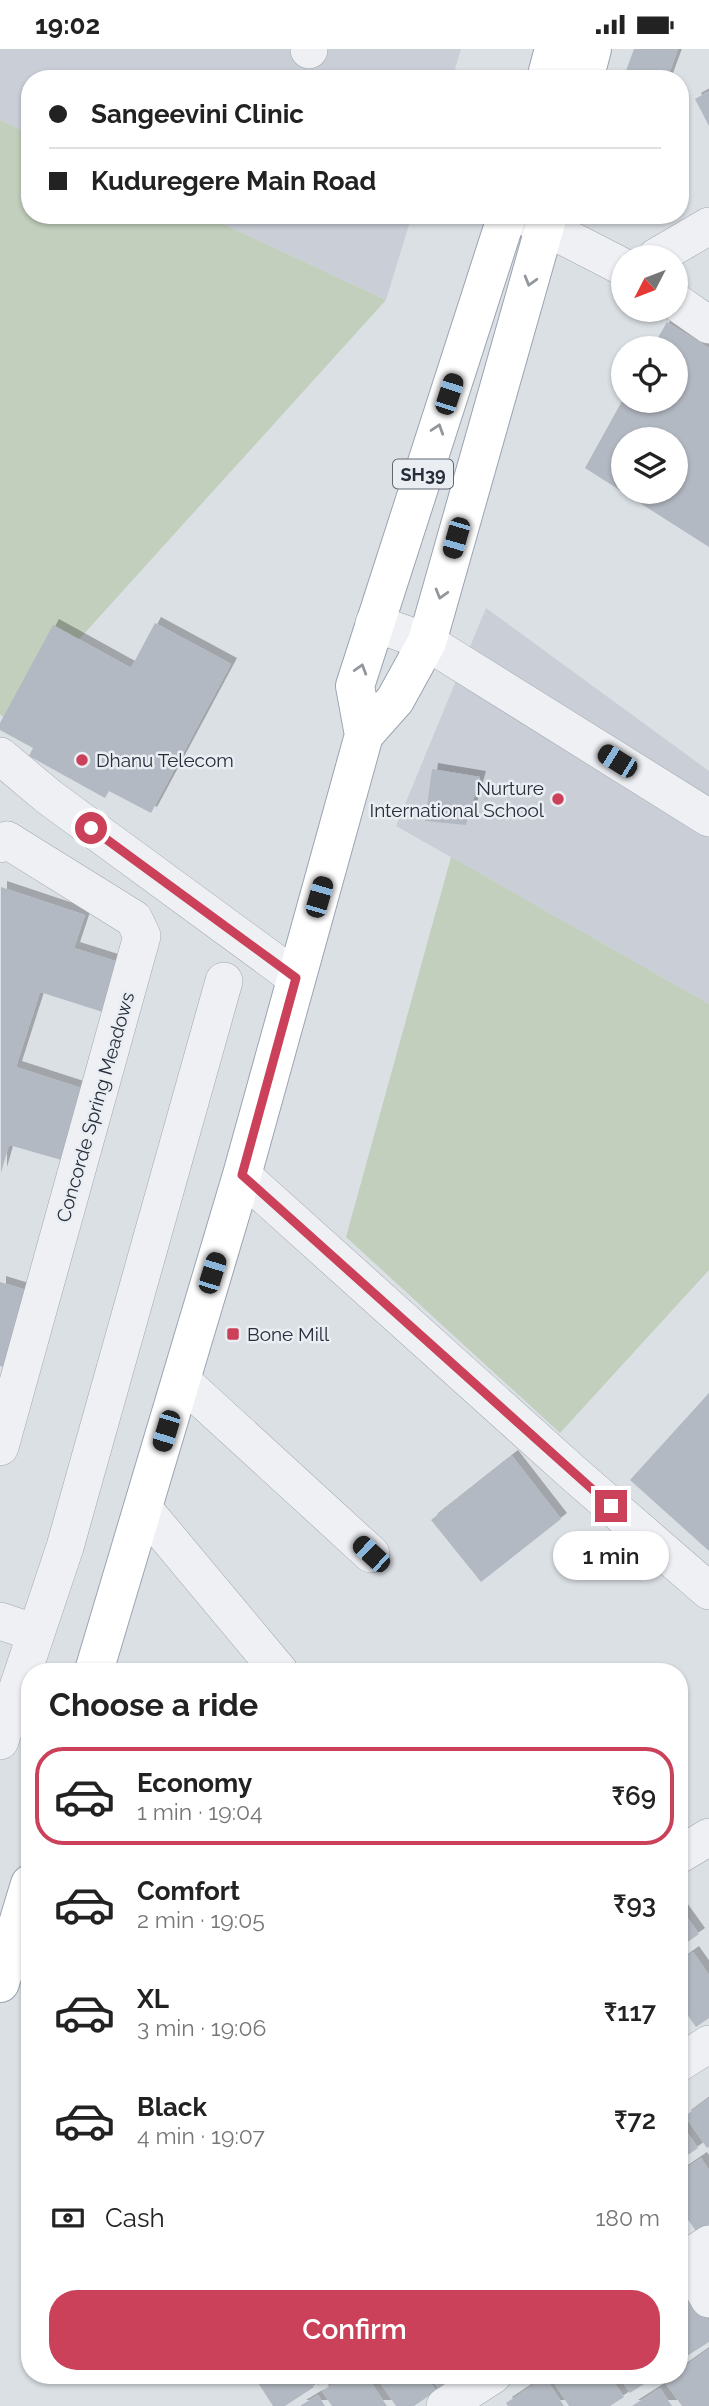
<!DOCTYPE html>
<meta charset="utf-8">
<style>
body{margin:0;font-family:Raleway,sans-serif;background:#f2f2f2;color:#222;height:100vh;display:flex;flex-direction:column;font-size:26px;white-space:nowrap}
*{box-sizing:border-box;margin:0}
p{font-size:23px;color:#767676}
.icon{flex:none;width:38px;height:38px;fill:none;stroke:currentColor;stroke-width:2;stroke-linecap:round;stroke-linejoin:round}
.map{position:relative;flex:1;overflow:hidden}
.panel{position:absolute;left:21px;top:1614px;width:667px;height:721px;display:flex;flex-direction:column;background:#fff;border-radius:28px;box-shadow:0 2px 5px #0004}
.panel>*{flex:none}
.top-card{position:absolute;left:21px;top:21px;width:668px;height:154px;border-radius:28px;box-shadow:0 2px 5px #0004;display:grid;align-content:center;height:154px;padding:0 28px;background:#fff}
.needle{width:46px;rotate:228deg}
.controls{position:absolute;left:611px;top:196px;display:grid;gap:14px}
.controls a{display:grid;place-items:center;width:77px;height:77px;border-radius:50%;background:#fff;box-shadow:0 2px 5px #0004;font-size:35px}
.end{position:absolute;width:32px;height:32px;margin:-16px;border:9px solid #ca4159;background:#fff;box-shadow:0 0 0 4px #fff}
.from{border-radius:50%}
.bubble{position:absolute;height:49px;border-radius:24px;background:#fff;box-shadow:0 2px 5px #0004;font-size:23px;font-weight:600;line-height:49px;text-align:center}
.car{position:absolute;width:21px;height:42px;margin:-21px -10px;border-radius:9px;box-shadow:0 0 5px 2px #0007;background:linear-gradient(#222 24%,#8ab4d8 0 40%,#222 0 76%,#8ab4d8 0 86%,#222 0)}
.top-card b{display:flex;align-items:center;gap:24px;height:66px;font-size:26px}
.top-card b+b{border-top:2px solid #e0e0e0}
.top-card i{width:18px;height:18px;background:#222}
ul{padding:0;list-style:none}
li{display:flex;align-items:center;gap:21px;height:98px;margin:0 14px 10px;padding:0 14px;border:4px solid transparent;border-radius:28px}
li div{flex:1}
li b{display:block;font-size:26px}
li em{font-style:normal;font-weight:600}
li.on{border-color:#ca4159}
li>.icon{width:63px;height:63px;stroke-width:1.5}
h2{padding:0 28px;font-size:32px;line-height:84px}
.pay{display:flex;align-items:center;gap:18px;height:77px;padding:0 28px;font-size:26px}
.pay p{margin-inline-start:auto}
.cta{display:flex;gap:14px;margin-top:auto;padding:14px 28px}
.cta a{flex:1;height:80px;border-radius:28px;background:#ca4159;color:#fff;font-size:28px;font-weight:600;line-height:80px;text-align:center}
.status{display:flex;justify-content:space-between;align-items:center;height:49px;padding:0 35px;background:#fff;direction:ltr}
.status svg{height:19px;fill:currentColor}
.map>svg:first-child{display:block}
.built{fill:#cacfd7}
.green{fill:#c2cfbd}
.building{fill:#b3b9c2;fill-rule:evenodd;filter:url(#shadow)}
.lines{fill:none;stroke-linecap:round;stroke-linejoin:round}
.minor-casing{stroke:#a1a7af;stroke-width:38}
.major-casing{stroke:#9ba4b1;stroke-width:40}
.minor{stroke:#eef0f4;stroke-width:37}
.major{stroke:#fff;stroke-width:38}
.oneway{stroke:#92969d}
.route{stroke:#ca4159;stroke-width:9}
.poi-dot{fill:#ca4159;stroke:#eaeef3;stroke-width:2.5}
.labels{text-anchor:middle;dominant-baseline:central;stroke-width:5;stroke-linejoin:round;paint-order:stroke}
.shield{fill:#eaeef3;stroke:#616872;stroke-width:2}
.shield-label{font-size:18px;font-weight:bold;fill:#262e3b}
.poi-label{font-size:19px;fill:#262e3b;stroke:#eaeef3;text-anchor:start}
.street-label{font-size:19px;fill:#262e3b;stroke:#eaeef3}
</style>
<div class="status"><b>19:02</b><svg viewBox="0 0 49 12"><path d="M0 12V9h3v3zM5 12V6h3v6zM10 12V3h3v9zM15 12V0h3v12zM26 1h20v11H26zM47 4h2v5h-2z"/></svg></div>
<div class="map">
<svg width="709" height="2357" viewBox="0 0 709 2357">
<defs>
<filter id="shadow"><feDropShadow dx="6" dy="-6" stdDeviation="0" flood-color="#0004"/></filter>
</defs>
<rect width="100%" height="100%" fill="#dbe0e5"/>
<path class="built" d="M0,0H461L452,30H30V85L0,71Z
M204,166H412L386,251Z
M486,559L709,722V955L396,777Z"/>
<path class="green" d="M0,71L30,85V166H204L386,251L6,671L0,665Z
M451,808L709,955V1221L560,1384L346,1188Z"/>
<path class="building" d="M634,0H678L667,30H623Z
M709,42V77L695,50Z
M667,273L709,299V498L585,419L622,352H676V299H652ZM623,390H676V443H623Z
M155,574L231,615L151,764L109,742L105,749L29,707L33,699L0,681V674L53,576L131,619Z
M432,720L480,728L466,776L425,772Z
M1,838L85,866L74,899L128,916L112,966L40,943L16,1018L87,1041L65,1112L9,1096L1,1124Z
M0,1233L26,1241L3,1318L0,1317Z
M709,1344V1502L630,1431Z
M512,1407L561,1470L481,1533L431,1471Z
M679,1857L699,1885L679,1899Z
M693,1903L709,1926V1969L696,1978L679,1954V1913Z
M709,2049V2098L707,2099L685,2067Z
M679,2072L698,2099L679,2112Z
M701,2109L709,2121V2183L701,2189L679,2158V2124Z
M681,2230L709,2272V2293L679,2312Z
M709,2300V2357H682L664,2332L672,2326H679V2321Z
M253,2326H306L314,2338L285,2357H273Z
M311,2326H334L318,2336Z
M346,2326H366L387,2357H332L322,2342Z
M375,2326H425L436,2342L414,2357H396Z
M429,2326H467L441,2343Z
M549,2326H609L624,2348L610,2357H569Z
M618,2326H658L630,2344Z
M545,2328L564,2357H508L506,2354Z
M660,2339L672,2357H632Z
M318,2346L325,2357H300Z"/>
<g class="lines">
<g class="minor-casing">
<path id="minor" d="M309,1V0
M522,166L623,218
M656,208L709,177
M676,253L709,276
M374,574L427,593L709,769
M0,707L49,748L296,929
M0,795L7,791L134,870L142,887L0,1398
M242,1126L572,1423L709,1542
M181,1331L371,1505
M143,1459L279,1622
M0,1572L36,1584
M0,1692L65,1498L224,932
M679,1806L709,1788
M679,2014L709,1995
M709,2195L686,2210L709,2250
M445,2357L493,2326"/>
</g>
<g class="major-casing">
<path id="major" d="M546,30L554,0
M584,30L592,0
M364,686L395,651L427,593L548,166
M94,1622L242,1126L364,686L355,637L507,166
M0,1934L30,1835"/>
</g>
<use href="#minor" class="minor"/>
<use href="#major" class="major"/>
</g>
<defs><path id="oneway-chevron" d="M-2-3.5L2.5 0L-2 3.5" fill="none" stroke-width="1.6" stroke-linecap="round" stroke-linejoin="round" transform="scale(1.75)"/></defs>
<g class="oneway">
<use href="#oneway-chevron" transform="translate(530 232) rotate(106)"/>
<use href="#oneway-chevron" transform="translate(438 380) rotate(-72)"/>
<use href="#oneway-chevron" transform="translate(441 545) rotate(106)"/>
<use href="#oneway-chevron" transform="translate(361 620) rotate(-73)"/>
</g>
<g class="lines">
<path class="route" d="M91,779L296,929L242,1126L611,1457"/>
</g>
<g class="poi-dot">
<circle cx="82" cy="711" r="7"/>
<circle cx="558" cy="750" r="7"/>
<rect x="226" y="1278" width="14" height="14" rx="3.5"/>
</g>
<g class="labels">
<rect class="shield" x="393" y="410.5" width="60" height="29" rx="5"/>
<g class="shield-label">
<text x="423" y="425">SH39</text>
</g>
<g class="poi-label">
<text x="96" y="711">Dhanu Telecom</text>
<text x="544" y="739" text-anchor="end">Nurture<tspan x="544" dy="22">International School</tspan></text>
<text x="247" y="1285">Bone Mill</text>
</g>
<g class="street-label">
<text transform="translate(95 1058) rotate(-74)">Concorde Spring Meadows</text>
</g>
</g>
</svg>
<div class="controls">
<a><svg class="needle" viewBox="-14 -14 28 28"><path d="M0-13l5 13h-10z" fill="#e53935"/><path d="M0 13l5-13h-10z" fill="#767676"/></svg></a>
<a><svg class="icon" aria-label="locate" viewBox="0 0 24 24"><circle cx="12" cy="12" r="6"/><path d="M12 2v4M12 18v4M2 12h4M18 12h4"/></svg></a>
<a><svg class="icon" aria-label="layers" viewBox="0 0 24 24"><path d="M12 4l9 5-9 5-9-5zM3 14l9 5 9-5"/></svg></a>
</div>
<i class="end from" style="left:91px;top:779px"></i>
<i class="end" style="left:611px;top:1457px"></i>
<div class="bubble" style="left:553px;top:1482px;width:116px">1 min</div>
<i class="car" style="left:449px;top:345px;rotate:18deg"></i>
<i class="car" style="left:456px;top:489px;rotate:196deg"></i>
<i class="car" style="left:617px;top:712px;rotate:302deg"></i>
<i class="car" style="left:319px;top:848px;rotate:16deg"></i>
<i class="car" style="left:212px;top:1224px;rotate:17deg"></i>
<i class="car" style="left:166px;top:1382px;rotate:197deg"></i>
<i class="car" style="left:371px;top:1505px;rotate:313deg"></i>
<div class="top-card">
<b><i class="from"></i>Sangeevini Clinic</b>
<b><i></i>Kuduregere Main Road</b>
</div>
<section class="panel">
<h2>Choose a ride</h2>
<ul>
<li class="on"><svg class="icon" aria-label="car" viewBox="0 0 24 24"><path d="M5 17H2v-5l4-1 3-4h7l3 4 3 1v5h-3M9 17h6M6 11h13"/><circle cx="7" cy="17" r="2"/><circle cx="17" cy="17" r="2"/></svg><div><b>Economy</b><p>1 min · 19:04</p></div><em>₹69</em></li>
<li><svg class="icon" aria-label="car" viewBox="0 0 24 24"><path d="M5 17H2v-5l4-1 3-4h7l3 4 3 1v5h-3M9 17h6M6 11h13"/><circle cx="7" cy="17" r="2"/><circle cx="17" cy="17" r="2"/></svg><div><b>Comfort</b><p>2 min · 19:05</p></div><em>₹93</em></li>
<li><svg class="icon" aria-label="car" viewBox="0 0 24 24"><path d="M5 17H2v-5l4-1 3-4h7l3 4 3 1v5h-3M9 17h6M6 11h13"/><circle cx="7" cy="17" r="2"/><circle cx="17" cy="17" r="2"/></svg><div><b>XL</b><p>3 min · 19:06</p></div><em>₹117</em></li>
<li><svg class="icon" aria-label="car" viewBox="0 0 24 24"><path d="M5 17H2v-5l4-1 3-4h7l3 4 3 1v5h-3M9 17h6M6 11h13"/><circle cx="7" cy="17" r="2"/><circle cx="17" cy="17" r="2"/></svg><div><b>Black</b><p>4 min · 19:07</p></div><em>₹72</em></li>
</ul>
<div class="pay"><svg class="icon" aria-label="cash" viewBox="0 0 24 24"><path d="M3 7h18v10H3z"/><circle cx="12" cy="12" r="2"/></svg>Cash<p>180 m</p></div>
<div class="cta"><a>Confirm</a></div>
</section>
</div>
